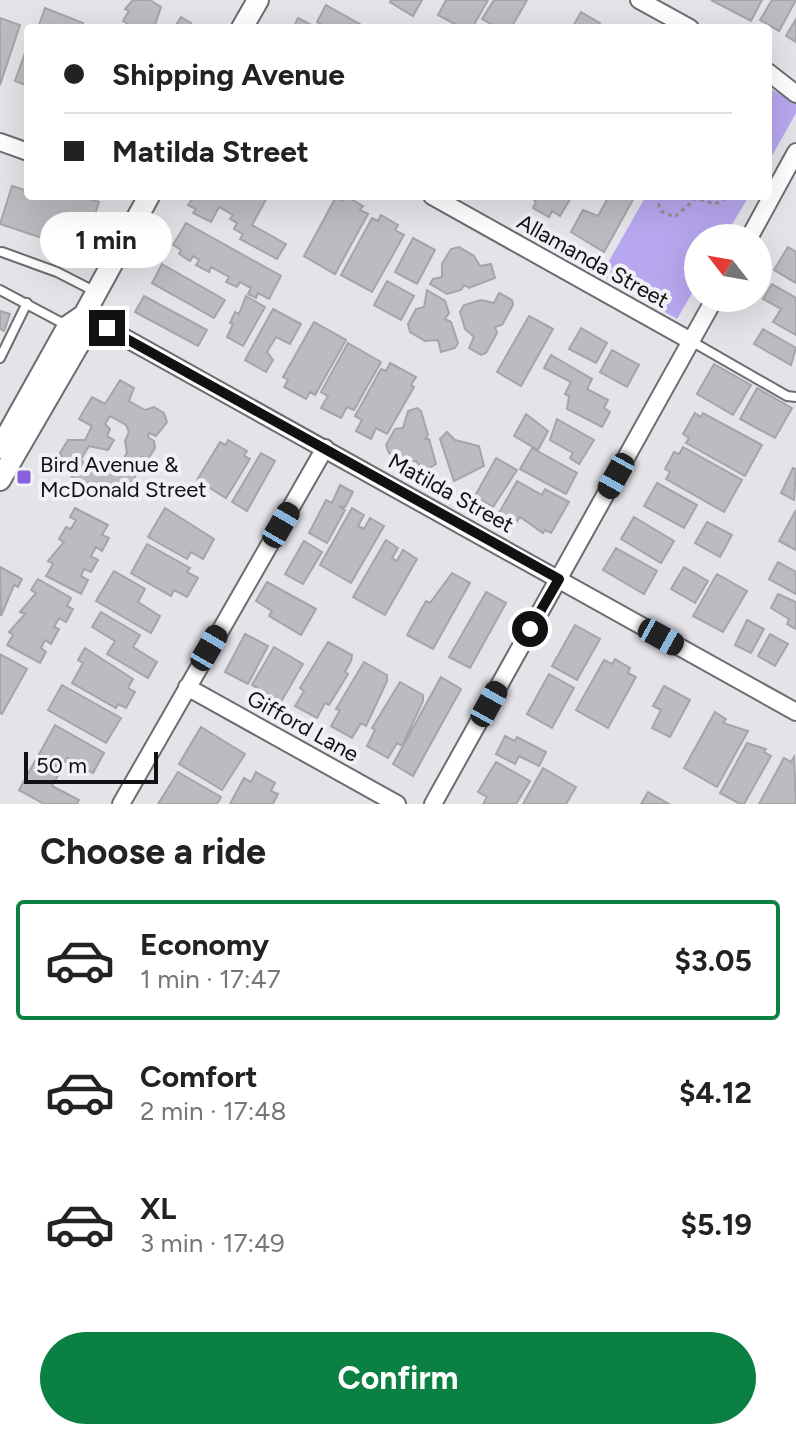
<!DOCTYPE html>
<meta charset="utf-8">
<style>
body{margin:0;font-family:Figtree,sans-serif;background:#f2f2f2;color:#222;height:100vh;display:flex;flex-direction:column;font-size:30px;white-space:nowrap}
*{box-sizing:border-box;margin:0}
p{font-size:26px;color:#767676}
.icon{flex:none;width:44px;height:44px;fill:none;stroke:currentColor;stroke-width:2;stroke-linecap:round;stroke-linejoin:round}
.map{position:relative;height:804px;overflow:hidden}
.drawer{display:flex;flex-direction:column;background:#fff;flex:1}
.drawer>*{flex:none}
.hud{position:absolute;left:24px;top:24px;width:748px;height:176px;border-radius:8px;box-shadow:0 8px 32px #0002;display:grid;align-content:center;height:176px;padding:0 40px;background:#fff}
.needle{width:52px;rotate:301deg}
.buttons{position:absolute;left:684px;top:224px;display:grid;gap:16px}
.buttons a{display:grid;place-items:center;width:88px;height:88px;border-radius:50%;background:#fff;box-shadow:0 8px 32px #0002;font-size:40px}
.scale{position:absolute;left:24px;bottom:20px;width:134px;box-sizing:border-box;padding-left:8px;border:4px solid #111012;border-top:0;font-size:22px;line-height:28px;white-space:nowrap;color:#111012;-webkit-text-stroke:6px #f1f0f5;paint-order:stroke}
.end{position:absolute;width:36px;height:36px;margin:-18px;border:10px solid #111012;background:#fff;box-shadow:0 0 0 4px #fff}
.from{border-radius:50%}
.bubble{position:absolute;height:56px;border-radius:28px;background:#fff;box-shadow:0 8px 32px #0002;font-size:26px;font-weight:700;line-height:56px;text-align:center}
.car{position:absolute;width:24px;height:48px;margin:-24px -12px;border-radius:10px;box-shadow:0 0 6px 2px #0007;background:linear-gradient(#222 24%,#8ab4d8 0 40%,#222 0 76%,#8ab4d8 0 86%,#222 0)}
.hud b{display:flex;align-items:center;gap:28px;height:76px;font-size:30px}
.hud b+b{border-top:2px solid #e0e0e0}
.hud i{width:20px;height:20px;background:#222}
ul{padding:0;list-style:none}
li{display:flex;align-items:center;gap:24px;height:120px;margin:0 16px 12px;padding:0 24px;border:4px solid transparent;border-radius:8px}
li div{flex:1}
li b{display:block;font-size:30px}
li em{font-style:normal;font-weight:700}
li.current{border-color:#0b8043}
li>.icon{width:72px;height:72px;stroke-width:1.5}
h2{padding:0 40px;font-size:36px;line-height:96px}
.button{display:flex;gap:16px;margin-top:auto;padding:16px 40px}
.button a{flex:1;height:92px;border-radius:48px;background:#0b8043;color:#fff;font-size:32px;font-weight:700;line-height:92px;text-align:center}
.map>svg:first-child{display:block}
.green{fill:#b7a7ee}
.building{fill:#bcbbc0;stroke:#a5a4a9;stroke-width:2;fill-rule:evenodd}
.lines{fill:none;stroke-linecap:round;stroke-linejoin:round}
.service-casing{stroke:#6d6c71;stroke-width:12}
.minor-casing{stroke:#6d6c71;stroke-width:20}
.tertiary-casing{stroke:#6d6c71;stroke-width:24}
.path{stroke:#929194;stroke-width:3;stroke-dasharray:4 4;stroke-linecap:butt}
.service{stroke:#fff;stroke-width:8}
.minor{stroke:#fff;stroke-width:16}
.tertiary{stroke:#fff;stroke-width:20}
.route{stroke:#111012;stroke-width:10}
.poi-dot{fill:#8661db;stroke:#f1f0f5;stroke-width:3}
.labels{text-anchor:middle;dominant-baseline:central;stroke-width:8;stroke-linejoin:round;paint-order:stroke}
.street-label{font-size:22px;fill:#111012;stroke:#f1f0f5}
.poi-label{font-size:22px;fill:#111012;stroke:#f1f0f5;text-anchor:start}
</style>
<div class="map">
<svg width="796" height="804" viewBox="0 0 796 804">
<rect width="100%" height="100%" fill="#e4e3e8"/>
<path class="green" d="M768,87L796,104V113L768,163Z
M646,196H749L724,238H698V283L677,319L601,275Z"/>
<path class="building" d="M133,0H150L161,7L154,28H135L123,21L129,11L125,9Z
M391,0H422L413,16L390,2Z
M446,0H488L472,28H462L438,15Z
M494,0H527L511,28H498L482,19Z
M711,0H762L751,21Z
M772,0H796L779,31L760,20Z
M326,5L365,27L364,28H328L317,22Z
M45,8L83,23L81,28H38Z
M581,12L600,23L597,28H572Z
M181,17L191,23L188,28H174Z
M0,18L20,25L0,85Z
M298,18L317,28H293Z
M796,19V42L786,36Z
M25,53L28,54V86L15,81Z
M12,186L28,191V196H80L99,202L82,253L62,246L59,255L51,252L54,242L0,224Z
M194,196H268L252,225L286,244L277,259L240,239L243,234L234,229L237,223L230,219L233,215L219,207L211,222L193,213L196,209L188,205Z
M346,196L363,206L360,210L368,214L335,274L304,256L336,197L343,201Z
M530,196H572L560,216L552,211L549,217L533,208L536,202Z
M609,196H635L604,252L571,232L583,210L598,216Z
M381,215L398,225L395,230L404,235L372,292L341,275L372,218L378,221Z
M186,223L281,276L269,299L258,293L256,298L248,294L251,288L240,282L237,287L226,282L229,277L211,267L209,272L196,265L199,260L193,256L190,261L179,254L181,250L173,245Z
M413,238L435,250L417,284L395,272Z
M459,247L474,256L480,266L491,264L495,278L469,288L464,285L461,290L447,294L430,284L433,279L442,277V264L451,249Z
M788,247L796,252V283L774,270Z
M162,264L225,300L214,318L152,283Z
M387,281L414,296L401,320L374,305Z
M772,284L796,298V335L773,322L781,309L763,299Z
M427,290L445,301L449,313L445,319L451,322L458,343L455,348L441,352L438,340L425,341L410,332L408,324L416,309L424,307Z
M499,293L512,300L513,305L502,325L495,327L497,333L486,353L481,355L469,348L474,337L465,329L460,312L464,305L481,300L494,303Z
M144,296L207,330L198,346L135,312Z
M246,296L265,307L243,346L227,337L233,324L230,323L235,312L239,314Z
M273,309L301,324L290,344L276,337L267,352L273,360L266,372L245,360Z
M0,311L10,314L4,331L0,329Z
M529,316L553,329L521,386L497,372Z
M314,322L346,340L315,395L310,392L306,399L284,387L288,380L283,377Z
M581,328L607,343L596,363L569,349Z
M763,329L796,348L791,365L754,344Z
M348,343L381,362L354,410L347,407L341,418L321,408L328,396L321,392Z
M612,350L639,365L627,387L600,372Z
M551,355L592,379L587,389L608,400L604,408L610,412L602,427L567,409L569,396L565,394L571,382L544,368Z
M390,363L416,377L411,385L414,387L387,434L376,428L371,439L356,431L362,420L355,416L381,369L386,371Z
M714,364L751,385L733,415L697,394Z
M120,380L134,388L129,401L145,410L154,407L164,413L167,422L156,436L149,433L148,437L154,441L155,448L148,459L142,457L131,488L123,484L115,498L108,495L105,499L96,493L97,488L87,483L84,487L74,481L60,453L68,440H85L92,426L79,419L92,397L105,404ZM110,416L126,425L129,432L125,441L127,453L113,475L93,464L86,467L81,459L89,446L108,450L114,440L107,436L110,429L105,424Z
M757,388L792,408L775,438L740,419Z
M417,408L421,411L428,435L425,439H429L436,464L424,471L416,461H404L389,453L386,445L395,429L403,428L408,411Z
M695,413L701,417L703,413L762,445L745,476L686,443L689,438L683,434Z
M526,414L548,431L538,450L514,436Z
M557,419L594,440L579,464L570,458L573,453L550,440Z
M447,432L455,440L479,446L484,466L454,481L440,439Z
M228,440L247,451L244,456L250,459L226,498L197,480L220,442L226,445Z
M683,447L742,480L724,512L666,479L670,472L665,469L674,452L679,454Z
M532,448L577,473L566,494L520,469Z
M261,453L275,461L247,511L232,502Z
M496,458L517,470L493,507L475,496Z
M793,468L796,469L794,500L781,493Z
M517,481L542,495L545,489L569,502L551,533L545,530L543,533L520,517L516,523L499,513Z
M657,483L697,505L684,528L644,506Z
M340,485L353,492L345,507L339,506L345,510L327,543L309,533L326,500L332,503Z
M75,508L108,525L102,535L109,538L102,551L96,547L91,556L98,560L91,572L84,569L81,576L88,580L81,594L46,576L53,564L48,561L64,542L59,539L66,527L71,529L76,520L70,517Z
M165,508L214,539L203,559L191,552L187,559L148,537Z
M352,508L364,515L358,526L364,529L370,518L384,526L351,583L320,565Z
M796,510V550L779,541Z
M634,517L674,541L661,563L621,539Z
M707,522L732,535L720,557L695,543Z
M386,540L398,548L392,558L397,561L403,550L417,559L385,615L353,597Z
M304,541L322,552L303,584L285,574Z
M147,544L190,568L187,572L198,578L187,597L174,590L171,596L131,573Z
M616,548L657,571L644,594L603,570Z
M778,562L796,572V594L769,579Z
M0,567L22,579L18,587L14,585L1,616Z
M684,567L708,581L695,603L671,589Z
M114,571L145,589L138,602L160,616L151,633L96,601Z
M452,573L470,583L433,649L407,635L426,601L430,603Z
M717,574L747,591L723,632L693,616Z
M38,579L71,598L67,606L73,609L66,622L59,618L54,627L59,629L51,644L45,640L41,648L46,652L40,663L7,645L13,635L9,632L25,614L20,612L36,593L31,590Z
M267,582L316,609L301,635L269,616L272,611L256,601Z
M486,592L506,603L470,668L449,657Z
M778,594L796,602V629L787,624L789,619L771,608Z
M101,612L140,635L133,647L157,662L148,678L107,654L115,641L92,627Z
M747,620L764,629L751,653L735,645Z
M575,625L600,639L577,680L552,666Z
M245,634L268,646L248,684L225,672Z
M770,634L788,644L775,666L758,656Z
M328,642L352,655L351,661L345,672L348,674L329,705L325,703L317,718L295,706L304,691L300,688Z
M274,647L303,664L281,702L252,685Z
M85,648L133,679L128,688L135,692L126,708L118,704L116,708L72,683L83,663L78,660Z
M0,654L27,669L2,714L0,713Z
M615,659L630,668L628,673L636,677L608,728L576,710L604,660L612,664Z
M364,662L387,675V681L366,726L361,723L352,738L331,726L340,710L336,709Z
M549,674L574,688L552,728L527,714Z
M441,677L461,689L413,776L393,764Z
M400,682L423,695V701L402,746L397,743L388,758L367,746L375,730L372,728Z
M62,685L121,718L106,743L48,710Z
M664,686L690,700L670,737L652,728L661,710L653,706Z
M715,712L726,719L723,723L748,731L717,787L684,768Z
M55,725L104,753L93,773L67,758L61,769L38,756Z
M201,727L245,754L222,790L179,764Z
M505,736L515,741L517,737L546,752L539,766L519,756L515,764L496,754Z
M747,743L766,749L764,752L771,756L744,804H740L720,793Z
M794,757L796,804H759L784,758L791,762Z
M35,761L59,774L52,786L79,800L77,804H44L19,790Z
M496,762L530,781L516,804H483L487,797L478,792Z
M543,768L576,787L566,804H523Z
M178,772L221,797L217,804H158Z
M256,772L275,783L271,791L278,794L273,804H230L244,778L251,782Z
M648,792L669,804H641Z"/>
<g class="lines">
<g class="service-casing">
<path id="service" d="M2,252L57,272L96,292
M0,290L66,325
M691,341L787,396L796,397
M0,358L27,303"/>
</g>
<g class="minor-casing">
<path id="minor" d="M639,0L690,28
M768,72L796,94
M0,142L28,152
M432,196L691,341
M749,238L796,152
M84,315L796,712
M187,687L397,804
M121,804L325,448
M433,804L715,298"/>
</g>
<g class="tertiary-casing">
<path id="tertiary" d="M242,28L258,0
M0,448L68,326L84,315
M0,480L83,337L84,315L149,196"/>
</g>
<path class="path" d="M768,150L774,149
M655,196L662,212L675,217L696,198L715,204L731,196"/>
<use href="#service" class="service"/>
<use href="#minor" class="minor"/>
<use href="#tertiary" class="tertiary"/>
</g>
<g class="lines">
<path class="route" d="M107,328L559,579L530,629"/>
</g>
<rect class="poi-dot" x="16" y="469" width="16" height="16" rx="4"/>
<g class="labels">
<g class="street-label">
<text transform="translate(593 261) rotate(29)">Allamanda Street</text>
<text transform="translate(451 493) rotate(29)">Matilda Street</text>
<text transform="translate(303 726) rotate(29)">Gifford Lane</text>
</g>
<g class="poi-label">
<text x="40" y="464">Bird Avenue &amp;<tspan x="40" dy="25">McDonald Street</tspan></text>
</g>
</g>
</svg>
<div class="buttons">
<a><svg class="needle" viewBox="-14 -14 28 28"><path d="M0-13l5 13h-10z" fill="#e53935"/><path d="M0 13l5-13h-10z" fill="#767676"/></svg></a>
</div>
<div class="scale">50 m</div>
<i class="end from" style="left:530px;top:629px"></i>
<i class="end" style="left:107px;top:328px"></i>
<div class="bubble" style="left:40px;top:212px;width:132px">1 min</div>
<i class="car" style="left:616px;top:476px;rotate:209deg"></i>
<i class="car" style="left:281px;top:525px;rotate:30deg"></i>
<i class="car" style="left:661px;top:637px;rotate:119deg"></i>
<i class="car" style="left:209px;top:648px;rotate:30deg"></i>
<i class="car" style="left:489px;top:704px;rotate:29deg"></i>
<div class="hud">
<b><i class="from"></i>Shipping Avenue</b>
<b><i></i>Matilda Street</b>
</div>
</div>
<section class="drawer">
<h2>Choose a ride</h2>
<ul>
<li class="current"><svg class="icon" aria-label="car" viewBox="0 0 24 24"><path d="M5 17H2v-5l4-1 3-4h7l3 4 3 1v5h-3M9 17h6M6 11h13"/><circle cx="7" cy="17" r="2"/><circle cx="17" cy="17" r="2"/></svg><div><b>Economy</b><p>1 min · 17:47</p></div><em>$3.05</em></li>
<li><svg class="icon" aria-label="car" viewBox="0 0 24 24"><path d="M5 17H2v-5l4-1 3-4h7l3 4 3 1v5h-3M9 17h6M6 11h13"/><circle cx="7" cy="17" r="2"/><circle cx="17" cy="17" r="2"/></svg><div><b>Comfort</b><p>2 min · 17:48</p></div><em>$4.12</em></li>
<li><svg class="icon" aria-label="car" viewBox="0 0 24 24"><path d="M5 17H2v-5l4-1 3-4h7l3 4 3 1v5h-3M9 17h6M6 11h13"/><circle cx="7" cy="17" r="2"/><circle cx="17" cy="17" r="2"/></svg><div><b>XL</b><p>3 min · 17:49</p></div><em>$5.19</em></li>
</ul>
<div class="button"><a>Confirm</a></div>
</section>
